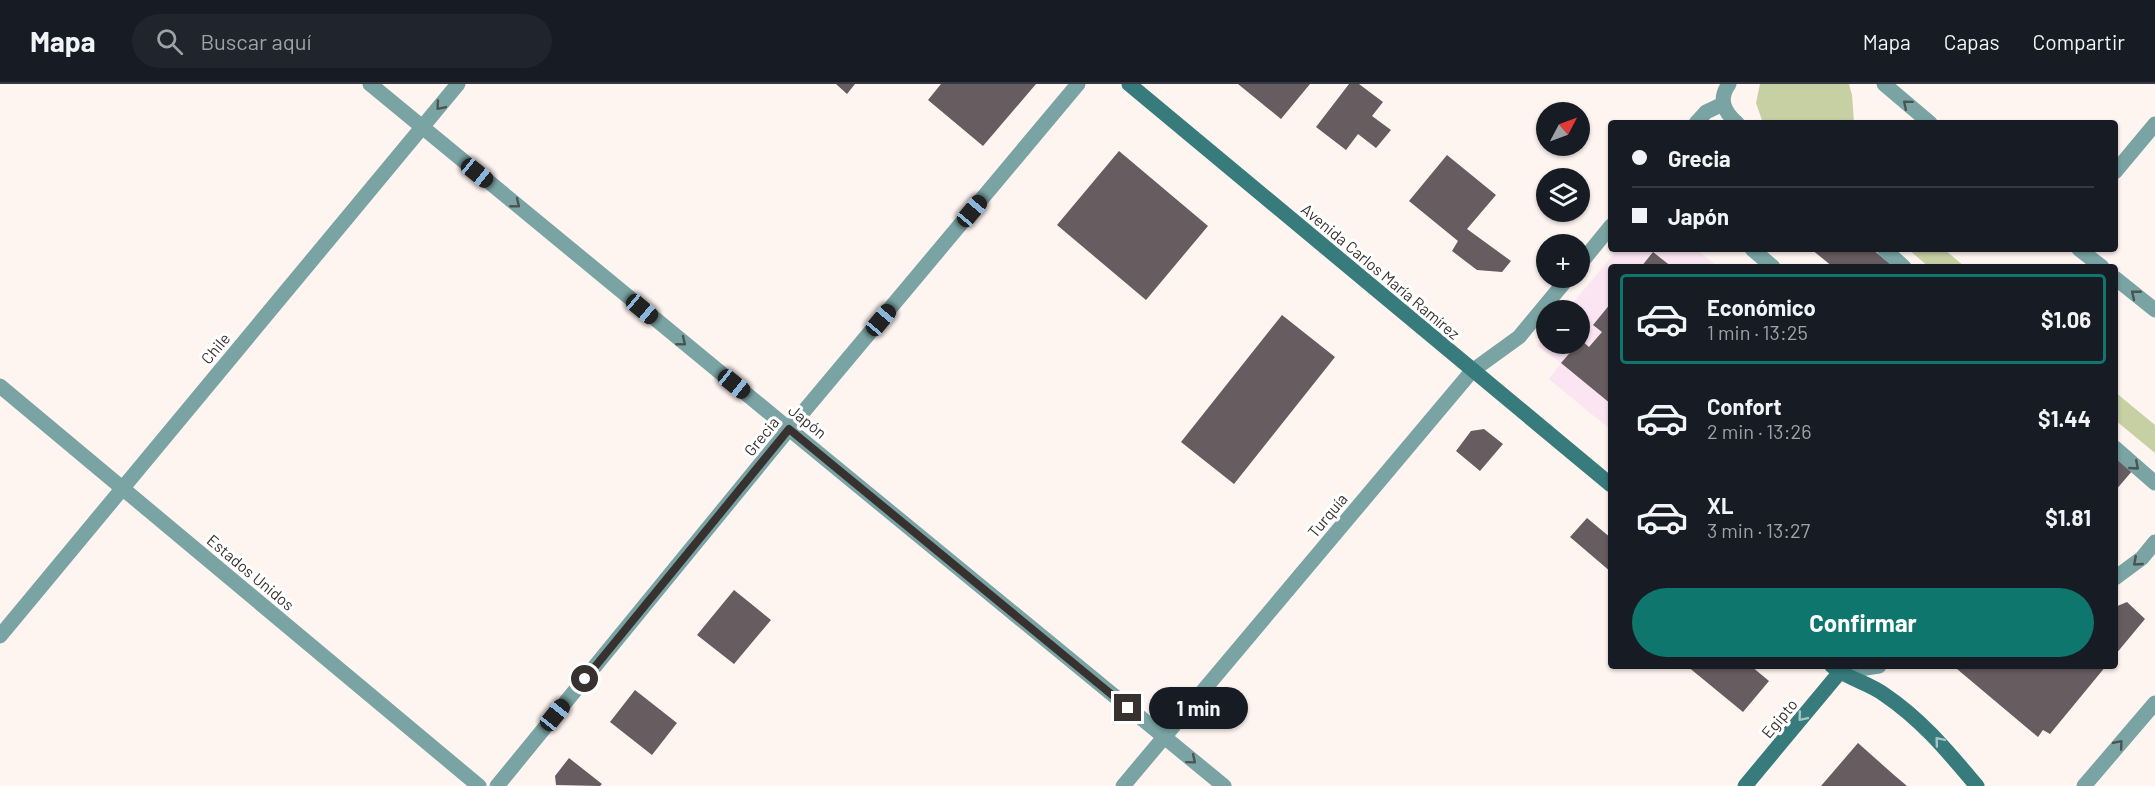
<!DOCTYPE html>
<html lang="es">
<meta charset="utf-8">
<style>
body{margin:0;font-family:Barlow,sans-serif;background:#20242c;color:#f1f3f6;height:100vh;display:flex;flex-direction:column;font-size:22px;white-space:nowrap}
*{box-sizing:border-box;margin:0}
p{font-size:20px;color:#9ea1a6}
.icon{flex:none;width:33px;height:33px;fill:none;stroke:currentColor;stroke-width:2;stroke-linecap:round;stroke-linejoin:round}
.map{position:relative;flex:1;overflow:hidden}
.panel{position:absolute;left:1608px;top:180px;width:510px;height:405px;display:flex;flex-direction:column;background:#171b24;border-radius:6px;box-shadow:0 2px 4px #0004}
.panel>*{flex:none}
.guide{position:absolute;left:1608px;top:36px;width:510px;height:132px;border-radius:6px;box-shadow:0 2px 4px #0004;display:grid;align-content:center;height:132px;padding:0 24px;background:#171b24}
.needle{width:39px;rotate:49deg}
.controls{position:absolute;left:1536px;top:18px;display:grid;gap:12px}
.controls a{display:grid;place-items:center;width:54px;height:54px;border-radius:50%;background:#171b24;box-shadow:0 2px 4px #0004;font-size:30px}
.end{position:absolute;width:27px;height:27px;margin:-14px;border:8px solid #373230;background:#fff;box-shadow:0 0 0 3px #fff}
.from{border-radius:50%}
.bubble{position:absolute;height:42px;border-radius:21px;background:#171b24;box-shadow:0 2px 4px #0004;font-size:20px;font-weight:700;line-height:42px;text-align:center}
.car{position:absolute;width:18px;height:36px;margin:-18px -9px;border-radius:8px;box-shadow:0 0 4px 2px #0007;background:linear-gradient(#222 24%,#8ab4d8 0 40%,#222 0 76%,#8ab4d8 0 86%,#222 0)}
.guide b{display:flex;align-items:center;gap:21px;height:57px;font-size:22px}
.guide b+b{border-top:2px solid #363941}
.guide i{width:15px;height:15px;background:#f1f3f6}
ul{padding:10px 0 0;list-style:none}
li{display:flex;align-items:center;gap:18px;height:90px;margin:0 12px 9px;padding:0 12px;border:3px solid transparent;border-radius:6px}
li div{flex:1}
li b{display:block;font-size:22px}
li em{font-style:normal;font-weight:700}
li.current{border-color:#0f766e}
li>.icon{width:54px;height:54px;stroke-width:1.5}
.primary-button{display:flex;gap:12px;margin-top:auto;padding:12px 24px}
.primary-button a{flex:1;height:69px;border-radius:36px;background:#0f766e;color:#fff;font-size:24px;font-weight:700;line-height:69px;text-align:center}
header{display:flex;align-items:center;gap:36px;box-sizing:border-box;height:84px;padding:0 30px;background:#171b24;border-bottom:2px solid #363941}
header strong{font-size:28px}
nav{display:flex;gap:33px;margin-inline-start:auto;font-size:21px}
.search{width:420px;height:54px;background:#20242c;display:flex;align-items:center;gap:15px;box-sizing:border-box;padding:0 21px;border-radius:33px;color:#9ea1a6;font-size:22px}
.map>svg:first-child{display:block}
.education{fill:#fbe5f2}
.green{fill:#c6d0a3}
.building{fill:#675c5f}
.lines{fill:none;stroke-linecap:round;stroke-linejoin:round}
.service{stroke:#7aa3a3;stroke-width:15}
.pedestrian{stroke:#7aa3a3;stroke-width:15}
.minor{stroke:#7aa3a3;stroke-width:15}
.tertiary{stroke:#7aa3a3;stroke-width:15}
.secondary{stroke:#377b7c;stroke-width:15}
.oneway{stroke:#4b5452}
.oneway2{stroke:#a5c4c4}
.route{stroke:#373230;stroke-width:8}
.labels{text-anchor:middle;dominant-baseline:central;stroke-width:6;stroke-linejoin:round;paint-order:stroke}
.street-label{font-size:16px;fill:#373230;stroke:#fff}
</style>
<header>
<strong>Mapa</strong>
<div class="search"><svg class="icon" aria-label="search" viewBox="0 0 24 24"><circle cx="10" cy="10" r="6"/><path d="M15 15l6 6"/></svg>Buscar aquí</div>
<nav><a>Mapa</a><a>Capas</a><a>Compartir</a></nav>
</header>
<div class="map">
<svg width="2155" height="702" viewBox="0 0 2155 702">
<rect width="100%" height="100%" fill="#fef4f0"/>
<path class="education" d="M1618,165H1696L1718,183H1611V346L1549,295L1561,279L1537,262L1546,251V260H1580V226H1567Z"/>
<path class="green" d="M1760,0H1849L1852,11L1854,39H1763L1756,19Z
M1908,165H1944L1965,183H1929Z
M2115,308L2155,341V369L2115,336Z"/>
<path class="building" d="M836,0H855L847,10Z
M941,0H1036L983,62L928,16Z
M1238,0H1310L1281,35Z
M1349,0H1359L1383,18L1372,32L1391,46L1376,64L1358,50L1346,66L1316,43Z
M1119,67L1208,142L1146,216L1057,141Z
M1447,71L1496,111L1467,145L1511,177L1502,188L1477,186L1452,167L1458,157L1409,117Z
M1811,165H1872L1894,183H1833Z
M1653,168L1672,183H1641Z
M1611,219V320L1561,279L1581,256L1589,263L1602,248L1593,241Z
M1282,231L1335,273L1234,400L1181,358Z
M1484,345L1503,360L1480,387L1456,367L1471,347Z
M2115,371L2133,386L2115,407Z
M1587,434L1611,454V488L1570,453Z
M734,506L771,536L734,580L697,551Z
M2127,518L2145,535L2115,571V523Z
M1687,582H1751L1769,597L1743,628Z
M1964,582H2106L2050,650L2043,646L2038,653L1957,585Z
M635,606L677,639L652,671L610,638Z
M1858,659L1894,691L1907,702H1821Z
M569,674L602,700L600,702L556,701L555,692Z"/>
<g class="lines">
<path class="service" d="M1729,0C1718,15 1724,28 1737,39
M1884,165L1904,183
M2115,364L2155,399
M2115,494L2142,474L2155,458
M1840,588L1879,582"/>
<path class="pedestrian" d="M1696,39L1706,28L1723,20
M1752,165L1773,183
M1580,180L1611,142
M1472,287L1519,253L1568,194"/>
<path class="minor" d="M370,0L789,345
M1884,0L1930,39
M2115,88L2155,40
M2079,165L2102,183
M2115,194L2155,226
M0,302L479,702
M0,552L458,0
M1123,702L1472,287
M2084,702L2155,619"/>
<path class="tertiary" d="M789,345L1224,702
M497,702L789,345L1078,0"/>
<path class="secondary" d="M1129,0L1611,401
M1832,582C1848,595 1869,599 1885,611C1922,636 1948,668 1977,702
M1745,702L1840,588"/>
</g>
<defs><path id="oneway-chevron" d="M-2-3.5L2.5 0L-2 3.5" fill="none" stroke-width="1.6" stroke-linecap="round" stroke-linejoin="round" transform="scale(1.5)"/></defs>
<g class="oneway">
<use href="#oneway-chevron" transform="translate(1907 20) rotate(-140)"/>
<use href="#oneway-chevron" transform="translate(440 22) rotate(130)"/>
<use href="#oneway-chevron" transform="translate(516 120) rotate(39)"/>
<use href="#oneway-chevron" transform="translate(2135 210) rotate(-141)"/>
<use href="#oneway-chevron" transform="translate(682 258) rotate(39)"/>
<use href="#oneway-chevron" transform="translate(2135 382) rotate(41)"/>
<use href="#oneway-chevron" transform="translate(2137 478) rotate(139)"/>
<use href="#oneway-chevron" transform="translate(2119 660) rotate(-50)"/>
<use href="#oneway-chevron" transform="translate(1192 676) rotate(40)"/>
</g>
<g class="oneway2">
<use href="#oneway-chevron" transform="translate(1802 633) rotate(130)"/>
<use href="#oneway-chevron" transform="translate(1939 657) rotate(-130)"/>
</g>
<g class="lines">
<path class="route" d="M585,595L789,345L1128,624"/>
</g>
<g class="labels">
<g class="street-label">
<text transform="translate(1381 187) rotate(40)">Avenida Carlos María Ramírez</text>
<text transform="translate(215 264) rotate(-50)">Chile</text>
<text transform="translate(808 337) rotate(39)">Japón</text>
<text transform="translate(761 352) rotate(-51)">Grecia</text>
<text transform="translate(1327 431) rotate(-50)">Turquía</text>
<text transform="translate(251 488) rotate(40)">Estados Unidos</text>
<text transform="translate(1779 634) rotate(-50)">Egipto</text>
</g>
</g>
</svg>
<div class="controls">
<a><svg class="needle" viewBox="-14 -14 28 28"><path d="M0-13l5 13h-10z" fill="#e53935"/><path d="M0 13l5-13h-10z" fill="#9ea1a6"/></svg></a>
<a><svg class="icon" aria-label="layers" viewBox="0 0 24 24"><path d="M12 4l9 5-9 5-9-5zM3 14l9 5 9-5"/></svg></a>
<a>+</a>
<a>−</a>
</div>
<i class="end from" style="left:585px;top:595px"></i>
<i class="end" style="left:1128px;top:624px"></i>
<div class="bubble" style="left:1149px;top:603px;width:99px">1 min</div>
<i class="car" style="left:477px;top:89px;rotate:129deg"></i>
<i class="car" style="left:972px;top:127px;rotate:40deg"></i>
<i class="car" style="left:642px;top:225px;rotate:130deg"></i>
<i class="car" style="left:881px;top:236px;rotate:40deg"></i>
<i class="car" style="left:734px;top:300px;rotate:129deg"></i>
<i class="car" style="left:555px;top:631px;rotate:39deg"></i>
<div class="guide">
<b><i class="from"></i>Grecia</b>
<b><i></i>Japón</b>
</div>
<section class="panel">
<ul>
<li class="current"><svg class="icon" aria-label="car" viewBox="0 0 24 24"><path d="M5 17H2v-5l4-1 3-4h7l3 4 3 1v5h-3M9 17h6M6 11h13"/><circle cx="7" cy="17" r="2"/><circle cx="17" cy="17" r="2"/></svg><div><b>Económico</b><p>1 min · 13:25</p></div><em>$1.06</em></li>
<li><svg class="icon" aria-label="car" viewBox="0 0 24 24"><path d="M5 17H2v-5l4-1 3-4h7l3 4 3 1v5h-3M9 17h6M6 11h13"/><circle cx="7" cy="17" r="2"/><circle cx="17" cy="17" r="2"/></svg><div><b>Confort</b><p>2 min · 13:26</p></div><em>$1.44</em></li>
<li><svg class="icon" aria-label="car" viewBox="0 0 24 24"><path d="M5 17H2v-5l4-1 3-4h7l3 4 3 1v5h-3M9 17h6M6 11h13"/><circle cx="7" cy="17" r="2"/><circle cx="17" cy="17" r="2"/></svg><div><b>XL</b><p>3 min · 13:27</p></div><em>$1.81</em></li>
</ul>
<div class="primary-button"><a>Confirmar</a></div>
</section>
</div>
